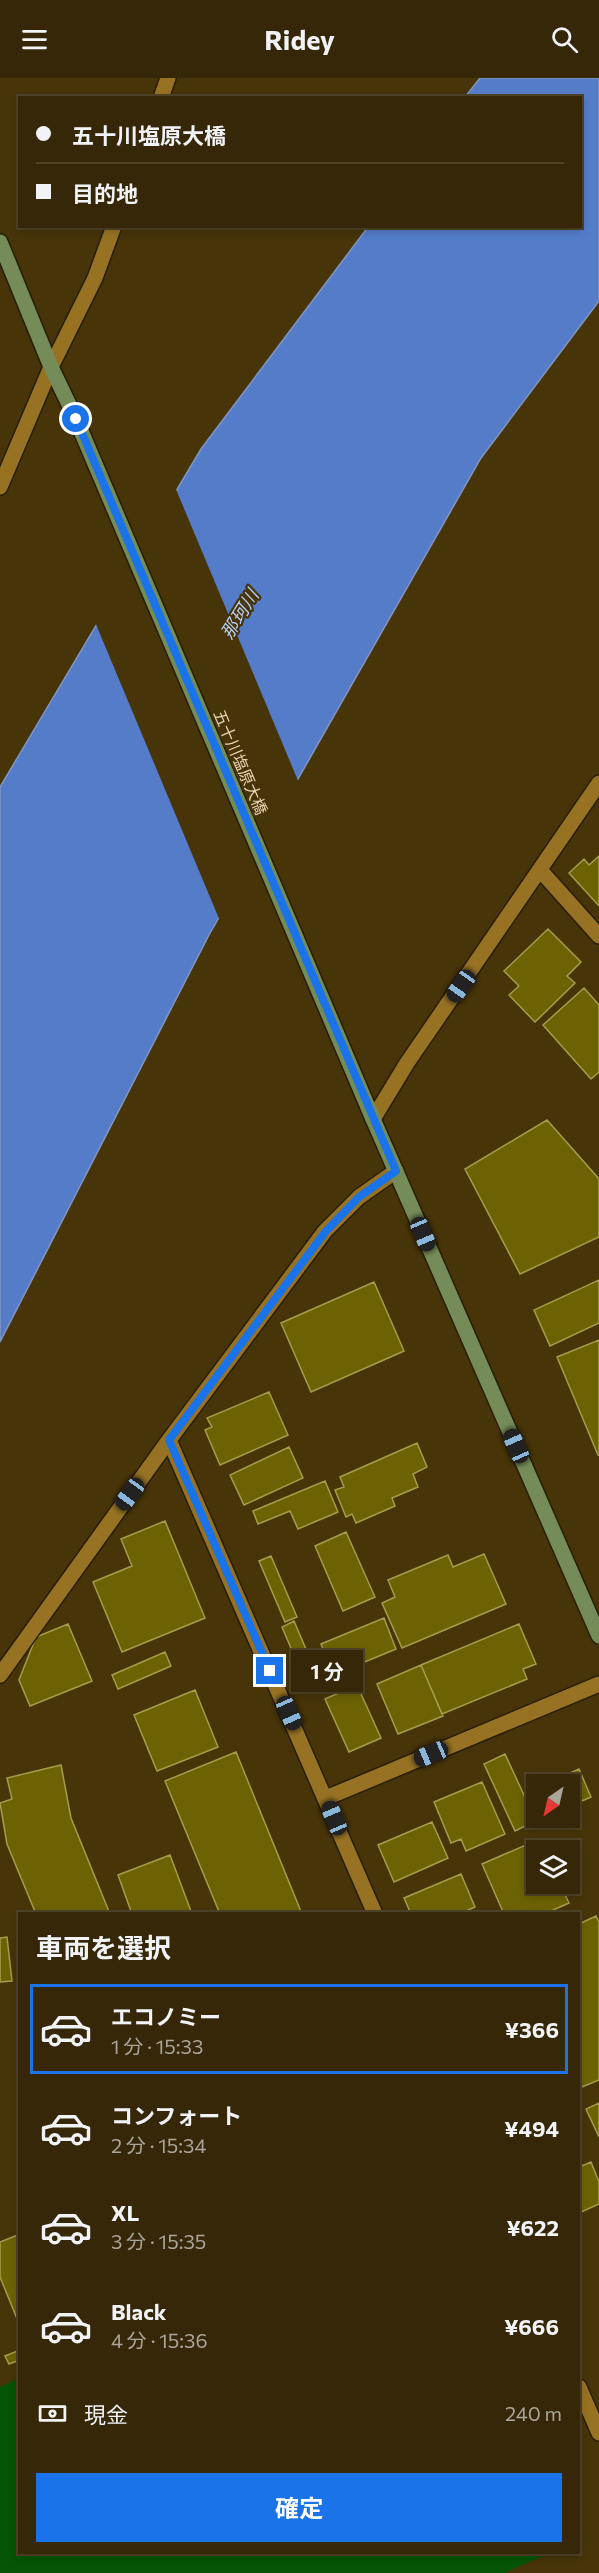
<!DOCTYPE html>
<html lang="ja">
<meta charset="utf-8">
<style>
body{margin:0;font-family:Commissioner,"Noto Sans JP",sans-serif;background:#403315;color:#f1f3f6;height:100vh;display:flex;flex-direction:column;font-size:22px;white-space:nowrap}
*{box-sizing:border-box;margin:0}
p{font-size:20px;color:#aaa59b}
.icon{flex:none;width:33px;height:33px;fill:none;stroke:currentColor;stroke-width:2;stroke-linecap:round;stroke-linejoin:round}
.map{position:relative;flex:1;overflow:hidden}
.drawer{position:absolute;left:18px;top:1834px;width:562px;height:642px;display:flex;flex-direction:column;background:#352707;border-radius:0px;box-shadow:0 3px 9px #0003,0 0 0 2px #4f4428}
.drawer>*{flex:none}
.hud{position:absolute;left:18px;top:18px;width:564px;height:132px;border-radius:0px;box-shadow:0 3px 9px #0003,0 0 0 2px #4f4428;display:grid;align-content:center;height:132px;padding:0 18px;background:#352707}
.needle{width:39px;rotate:214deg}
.controls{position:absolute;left:526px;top:1696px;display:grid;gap:12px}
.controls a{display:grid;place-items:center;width:54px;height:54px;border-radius:0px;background:#352707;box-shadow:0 3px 9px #0003,0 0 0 2px #4f4428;font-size:30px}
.end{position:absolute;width:27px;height:27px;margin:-14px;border:8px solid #1a73e8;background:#fff;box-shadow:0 0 0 3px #fff}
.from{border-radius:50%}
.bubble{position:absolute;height:42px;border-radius:0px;background:#352707;box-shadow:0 3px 9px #0003,0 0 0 2px #4f4428;font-size:20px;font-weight:700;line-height:42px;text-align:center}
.car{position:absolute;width:18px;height:36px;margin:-18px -9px;border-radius:8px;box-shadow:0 0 4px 2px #0007;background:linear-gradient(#222 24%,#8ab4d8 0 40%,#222 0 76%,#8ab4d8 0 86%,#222 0)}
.hud b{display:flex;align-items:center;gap:21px;height:57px;font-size:22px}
.hud b+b{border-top:2px solid #4f4428}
.hud i{width:15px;height:15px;background:#f1f3f6}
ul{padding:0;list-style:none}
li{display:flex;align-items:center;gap:18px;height:90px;margin:0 12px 9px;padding:0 6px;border:3px solid transparent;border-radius:0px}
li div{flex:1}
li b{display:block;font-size:22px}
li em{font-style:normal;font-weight:700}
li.selected{border-color:#1a73e8}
li>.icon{width:54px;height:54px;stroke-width:1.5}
h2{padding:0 18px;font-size:27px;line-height:72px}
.pay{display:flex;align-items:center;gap:15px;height:66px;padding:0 18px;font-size:22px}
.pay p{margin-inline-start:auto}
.cta{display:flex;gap:12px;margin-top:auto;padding:12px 18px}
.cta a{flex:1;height:69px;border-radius:0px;background:#1a73e8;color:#fff;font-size:24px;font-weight:700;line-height:69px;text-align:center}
header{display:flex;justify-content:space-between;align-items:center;height:78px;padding:0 18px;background:#352707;font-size:27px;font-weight:700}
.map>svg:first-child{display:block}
.green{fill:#055406}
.water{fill:#547cc9;stroke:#8096c2;stroke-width:1.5}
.pier{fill:#473409}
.building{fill:#6c6204;stroke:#a69c4b;stroke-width:1.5}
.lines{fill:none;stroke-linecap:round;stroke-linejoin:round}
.street-casing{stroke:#281d05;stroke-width:18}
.secondary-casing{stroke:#281d05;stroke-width:18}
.street{stroke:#977223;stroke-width:15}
.secondary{stroke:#758c58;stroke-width:15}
.route{stroke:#1a73e8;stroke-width:8}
.labels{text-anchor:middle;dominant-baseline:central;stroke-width:4.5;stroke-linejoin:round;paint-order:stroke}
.street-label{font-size:16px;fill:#e7d3b0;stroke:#473409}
.water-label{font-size:18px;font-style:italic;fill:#b9d0f9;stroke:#473409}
</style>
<header><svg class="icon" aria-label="menu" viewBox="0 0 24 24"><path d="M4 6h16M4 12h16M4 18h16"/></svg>Ridey<svg class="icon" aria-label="search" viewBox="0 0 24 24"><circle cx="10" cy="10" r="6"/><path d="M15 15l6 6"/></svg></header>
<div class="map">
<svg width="599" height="2495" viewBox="0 0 599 2495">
<rect width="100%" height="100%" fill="#473409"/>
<path class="green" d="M19,2300L20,2475H550L504,2495H0V2309Z"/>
<path class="water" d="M480,0H599V223L481,380L209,857L0,1264V709L201,371L368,149L580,148V20L465,19Z"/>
<path class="pier" d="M175,409L299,705L220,843L95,544Z"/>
<path class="building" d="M599,778V828L569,795L584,781L589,787Z
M548,851L581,884L567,898L575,905L535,944L509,917L519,908L504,893Z
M584,910L599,927V994L591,1001L543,947Z
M547,1042L599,1101V1159L520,1196L465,1091Z
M599,1202V1245L550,1268L534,1232Z
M374,1204L404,1273L311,1314L281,1245Z
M599,1262V1377H598L557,1279Z
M269,1314L288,1357L220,1387L205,1352L212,1349L207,1340Z
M417,1365L427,1389L413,1396L418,1409L392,1420L395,1428L356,1445L352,1436L346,1439L335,1412L344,1409L340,1399Z
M289,1369L303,1400L244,1427L230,1397Z
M325,1403L338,1434L298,1451L290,1433L258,1446L253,1433Z
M165,1443L205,1540L122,1574L93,1504L132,1488L121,1461Z
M346,1454L375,1519L343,1533L315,1468Z
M484,1476L506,1526L402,1570L382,1525L395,1519L388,1502L448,1477L453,1489Z
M271,1478L297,1539L285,1544L259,1483Z
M384,1540L396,1571L333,1597L321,1566Z
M294,1543L320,1604L308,1610L282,1549Z
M68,1546L92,1603L30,1628L19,1602L36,1559Z
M519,1546L536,1586L523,1591L527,1601L442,1636L421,1587Z
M165,1574L171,1588L118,1611L112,1597Z
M421,1587L443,1638L398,1656L377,1606Z
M357,1607L381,1660L349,1674L325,1621Z
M195,1612L218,1669L157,1693L134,1637Z
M236,1674L302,1836H220L165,1703Z
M505,1676L536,1743L515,1753L484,1686Z
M61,1687L71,1740L110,1836H36L7,1766L0,1725L12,1721L7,1700Z
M579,1691L591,1719L570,1728V1707H543Z
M482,1704L505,1756L466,1773L461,1761L451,1765L434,1724Z
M432,1744L448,1780L394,1804L378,1767Z
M540,1761L546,1773H537V1806H560L569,1825L544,1836H504L482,1786Z
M170,1777L192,1836H132L118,1797Z
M461,1796L475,1829L459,1836H411L404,1820Z
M596,1838L599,1844V2002L582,2009L579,2001V1846Z
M7,1859L12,1903L0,1904V1860Z
M599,2025V2059L586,2031Z
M591,2084L599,2104V2126L579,2135V2089Z
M20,2156V2248L0,2199V2164Z
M20,2272V2282L9,2286L5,2278Z"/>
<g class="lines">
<g class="street-casing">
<path id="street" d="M161,20L168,0
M0,409L51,289L95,200L114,148
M541,793L599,858
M373,1041L407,985L599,705
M169,1362L375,1836
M0,1597L169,1362L325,1153L359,1119L396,1093
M326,1720L599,1606
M579,2309L599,2355"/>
</g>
<g class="secondary-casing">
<path id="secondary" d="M0,164L51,289L76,341L373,1041L599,1558"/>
</g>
<use href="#street" class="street"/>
<use href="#secondary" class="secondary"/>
</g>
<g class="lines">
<path class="route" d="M76,341L396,1093L359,1119L326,1153L169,1362L270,1593"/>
</g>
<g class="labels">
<g class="street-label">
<text transform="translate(241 684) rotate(67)">五十川塩原大橋</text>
</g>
<g class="water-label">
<text transform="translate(239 536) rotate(-58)">那珂川</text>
</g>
</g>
</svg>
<div class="controls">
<a><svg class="needle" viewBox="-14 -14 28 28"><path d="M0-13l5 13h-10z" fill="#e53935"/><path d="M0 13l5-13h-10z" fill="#aaa59b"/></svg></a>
<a><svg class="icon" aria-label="layers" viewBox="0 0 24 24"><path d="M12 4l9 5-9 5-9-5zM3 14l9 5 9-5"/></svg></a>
</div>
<i class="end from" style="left:76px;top:341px"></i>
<i class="end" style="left:270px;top:1593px"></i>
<div class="bubble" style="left:291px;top:1572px;width:72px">1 分</div>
<i class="car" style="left:461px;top:908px;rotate:215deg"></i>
<i class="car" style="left:423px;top:1156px;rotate:157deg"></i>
<i class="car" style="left:516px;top:1368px;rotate:336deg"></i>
<i class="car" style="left:130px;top:1416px;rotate:216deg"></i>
<i class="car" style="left:289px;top:1635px;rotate:156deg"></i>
<i class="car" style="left:431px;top:1676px;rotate:247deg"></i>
<i class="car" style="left:334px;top:1740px;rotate:337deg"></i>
<div class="hud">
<b><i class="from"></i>五十川塩原大橋</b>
<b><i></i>目的地</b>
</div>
<section class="drawer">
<h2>車両を選択</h2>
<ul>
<li class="selected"><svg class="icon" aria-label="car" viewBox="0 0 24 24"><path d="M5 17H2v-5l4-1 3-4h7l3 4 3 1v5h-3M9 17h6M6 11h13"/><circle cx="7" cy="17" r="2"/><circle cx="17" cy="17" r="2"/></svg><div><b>エコノミー</b><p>1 分 · 15:33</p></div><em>¥366</em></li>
<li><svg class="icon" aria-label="car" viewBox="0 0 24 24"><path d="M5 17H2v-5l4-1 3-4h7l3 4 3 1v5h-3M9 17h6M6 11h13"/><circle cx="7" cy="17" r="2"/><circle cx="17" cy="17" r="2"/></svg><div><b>コンフォート</b><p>2 分 · 15:34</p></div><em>¥494</em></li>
<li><svg class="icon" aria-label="car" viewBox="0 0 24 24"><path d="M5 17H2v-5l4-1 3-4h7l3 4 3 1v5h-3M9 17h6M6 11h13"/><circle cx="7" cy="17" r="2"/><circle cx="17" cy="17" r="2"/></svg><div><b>XL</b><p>3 分 · 15:35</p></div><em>¥622</em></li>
<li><svg class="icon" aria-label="car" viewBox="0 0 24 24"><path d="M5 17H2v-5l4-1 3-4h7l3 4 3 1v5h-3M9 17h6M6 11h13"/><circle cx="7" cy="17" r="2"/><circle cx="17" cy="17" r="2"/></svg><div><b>Black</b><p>4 分 · 15:36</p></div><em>¥666</em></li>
</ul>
<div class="pay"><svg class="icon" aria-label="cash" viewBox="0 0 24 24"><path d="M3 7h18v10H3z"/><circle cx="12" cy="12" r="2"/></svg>現金<p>240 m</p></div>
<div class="cta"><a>確定</a></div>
</section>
</div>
